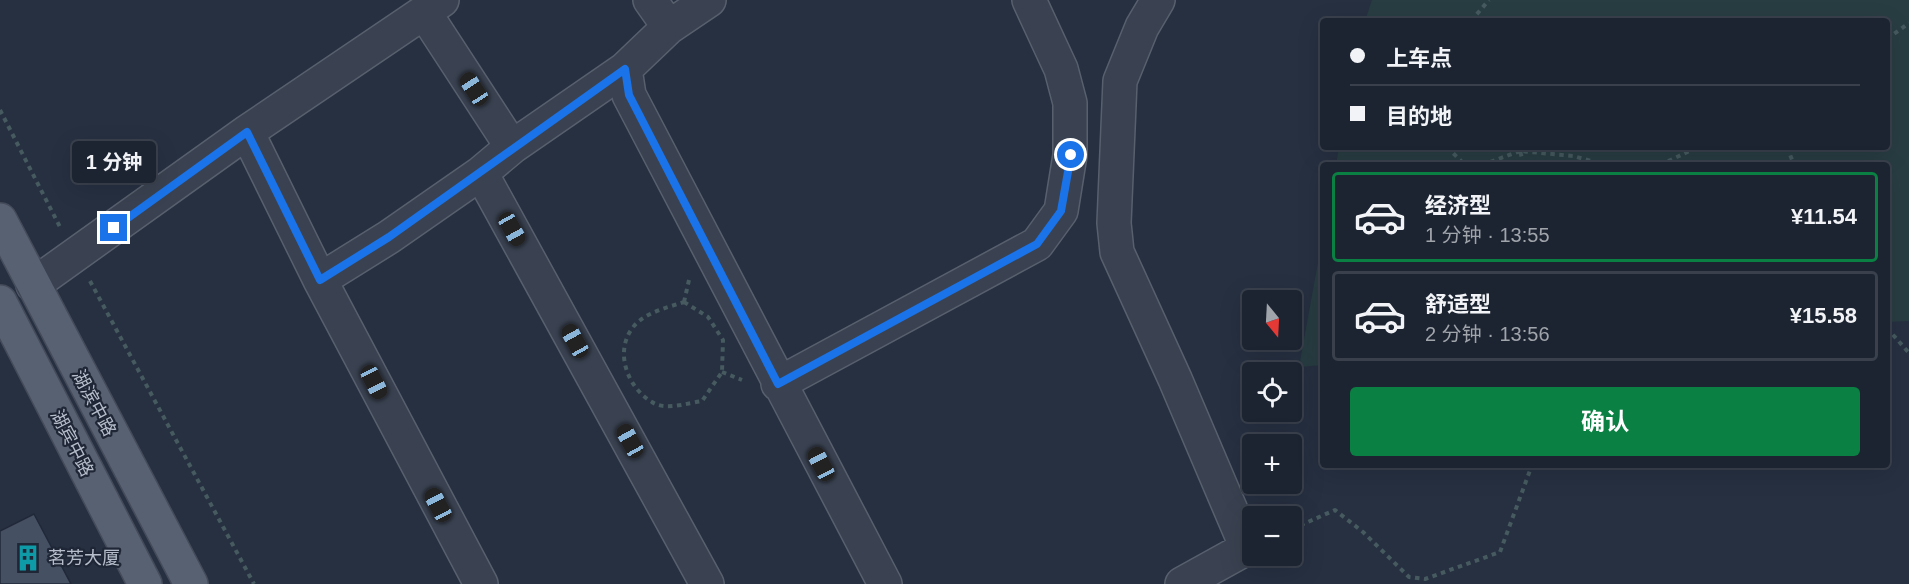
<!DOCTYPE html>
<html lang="zh">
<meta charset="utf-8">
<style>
body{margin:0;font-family:Arial,"Noto Sans SC",sans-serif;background:#29303d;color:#f1f3f6;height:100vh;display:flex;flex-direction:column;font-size:22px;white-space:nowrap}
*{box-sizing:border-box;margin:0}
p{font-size:20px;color:#a0a4ab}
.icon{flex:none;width:33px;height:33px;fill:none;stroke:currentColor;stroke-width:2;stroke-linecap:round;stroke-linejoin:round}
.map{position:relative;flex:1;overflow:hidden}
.panel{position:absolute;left:1320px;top:162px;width:570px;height:306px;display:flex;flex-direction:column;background:#1c2431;border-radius:6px;box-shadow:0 6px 24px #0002,0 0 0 2px #3a414d}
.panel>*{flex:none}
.guide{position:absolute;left:1320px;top:18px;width:570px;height:132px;border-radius:6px;box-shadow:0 6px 24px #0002,0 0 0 2px #3a414d;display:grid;align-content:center;height:132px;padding:0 30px;background:#1c2431}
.needle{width:39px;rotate:162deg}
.fabs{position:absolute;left:1242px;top:290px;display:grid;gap:12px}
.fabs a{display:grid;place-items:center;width:60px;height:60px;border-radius:6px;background:#1c2431;box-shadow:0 6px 24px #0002,0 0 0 2px #3a414d;font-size:30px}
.end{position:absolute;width:27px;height:27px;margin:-14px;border:8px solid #1a73e8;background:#fff;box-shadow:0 0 0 3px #fff}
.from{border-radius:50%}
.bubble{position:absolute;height:42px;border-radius:6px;background:#1c2431;box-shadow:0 6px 24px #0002,0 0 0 2px #3a414d;font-size:20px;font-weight:700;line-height:42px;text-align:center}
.car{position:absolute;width:18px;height:36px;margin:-18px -9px;border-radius:8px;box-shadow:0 0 4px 2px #0007;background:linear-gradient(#222 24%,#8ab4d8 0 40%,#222 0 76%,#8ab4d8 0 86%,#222 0)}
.guide b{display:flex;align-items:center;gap:21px;height:57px;font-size:22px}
.guide b+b{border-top:2px solid #3a414d}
.guide i{width:15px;height:15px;background:#f1f3f6}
ul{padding:10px 0 0;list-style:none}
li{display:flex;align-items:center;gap:18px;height:90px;margin:0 12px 9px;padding:0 18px;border:3px solid #3a414d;border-radius:6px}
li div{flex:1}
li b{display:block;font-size:22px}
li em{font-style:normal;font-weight:700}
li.on{border-color:#0b8043}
li>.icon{width:54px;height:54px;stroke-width:1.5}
.action{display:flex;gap:12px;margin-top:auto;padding:12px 30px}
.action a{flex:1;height:69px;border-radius:6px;background:#0b8043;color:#fff;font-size:24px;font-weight:700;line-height:69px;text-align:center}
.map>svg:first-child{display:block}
.green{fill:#283d42}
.building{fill:#455063;stroke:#212938;stroke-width:1.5}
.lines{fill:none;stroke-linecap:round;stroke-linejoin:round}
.minor-casing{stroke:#58606e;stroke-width:36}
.primary-casing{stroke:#444b5a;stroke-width:36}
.path{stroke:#465a5f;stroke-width:4;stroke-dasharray:4.5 4.5;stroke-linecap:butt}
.minor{stroke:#3a4251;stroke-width:33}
.primary{stroke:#586171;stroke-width:33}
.route{stroke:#1a73e8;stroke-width:8}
.labels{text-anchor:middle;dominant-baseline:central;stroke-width:4.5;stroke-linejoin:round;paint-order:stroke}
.street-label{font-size:18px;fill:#b7bdcb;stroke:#1f2736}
.poi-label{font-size:18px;fill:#b7bdcb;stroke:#1f2736;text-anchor:start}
</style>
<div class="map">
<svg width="1909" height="584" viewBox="0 0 1909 584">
<rect width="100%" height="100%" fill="#263041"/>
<path class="green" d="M1372,0H1909V321L1887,322V165H1336L1339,147H1887V21H1365Z
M1323,235V365L1299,367Z"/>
<path class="building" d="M34,514L71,584H0V531Z"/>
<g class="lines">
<g class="minor-casing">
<path id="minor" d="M650,0L669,27
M1158,0L1142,27L1120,81L1114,223L1117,252L1175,379L1247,548L1182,584
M424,12L512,147
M625,69L629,95L885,584
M247,132L320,280L481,584
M481,173L707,584
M320,280L389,237L481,173L512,147L625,69L669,27L709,0
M33,285L247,132L442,0
M778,384L1037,244L1061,211L1070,155V103L1061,69L1029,0"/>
</g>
<g class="primary-casing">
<path id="primary" d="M0,220L191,584
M0,302L145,584"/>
</g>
<path class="path" d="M1471,21L1489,0
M1887,39L1909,23
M0,110L60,227
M1447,147L1465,165
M1787,147L1794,165
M1482,165L1520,151
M1524,165L1520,151L1573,156L1606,165
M1660,165L1698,147
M90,281L254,584
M684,302L708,317L723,340L722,372L702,401C688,403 665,411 652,402C628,388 615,354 631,330C642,313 666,308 684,302Z
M684,302L689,280
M1887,328L1909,353
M722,372L742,380
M1292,529L1335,510L1363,532L1409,577L1425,579L1500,552L1532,465"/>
<use href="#minor" class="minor"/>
<use href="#primary" class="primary"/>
</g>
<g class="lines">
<path class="route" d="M114,228L247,132L320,280L389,237L625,69L629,95L778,384L1037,244L1061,211L1071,155"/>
</g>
<defs>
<g id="building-bare" transform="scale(2.07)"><path d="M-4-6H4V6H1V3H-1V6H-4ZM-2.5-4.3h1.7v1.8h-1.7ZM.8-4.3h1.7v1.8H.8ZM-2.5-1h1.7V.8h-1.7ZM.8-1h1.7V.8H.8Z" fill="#0f9aa8" stroke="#1f2736" stroke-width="2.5" paint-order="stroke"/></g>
</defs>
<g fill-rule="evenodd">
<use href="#building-bare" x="28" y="558"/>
</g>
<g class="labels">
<g class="street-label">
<text transform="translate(94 403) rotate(62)">湖滨中路</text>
<text transform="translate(72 443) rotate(63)">湖宾中路</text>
</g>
<g class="poi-label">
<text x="48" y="558">茗芳大厦</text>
</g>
</g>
</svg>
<div class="fabs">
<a><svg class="needle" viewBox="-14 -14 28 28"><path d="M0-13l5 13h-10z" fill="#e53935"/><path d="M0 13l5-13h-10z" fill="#a0a4ab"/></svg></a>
<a><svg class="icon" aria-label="locate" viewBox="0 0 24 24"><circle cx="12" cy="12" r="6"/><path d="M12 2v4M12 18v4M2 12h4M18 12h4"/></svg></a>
<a>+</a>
<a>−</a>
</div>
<i class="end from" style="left:1071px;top:155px"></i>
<i class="end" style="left:114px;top:228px"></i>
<div class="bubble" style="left:72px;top:141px;width:84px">1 分钟</div>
<i class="car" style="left:474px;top:89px;rotate:327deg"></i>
<i class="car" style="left:512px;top:229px;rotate:151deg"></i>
<i class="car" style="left:575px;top:341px;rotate:331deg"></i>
<i class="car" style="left:374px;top:382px;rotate:153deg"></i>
<i class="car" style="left:630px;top:441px;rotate:331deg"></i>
<i class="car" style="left:821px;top:464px;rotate:332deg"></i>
<i class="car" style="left:438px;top:505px;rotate:332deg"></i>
<div class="guide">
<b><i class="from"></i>上车点</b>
<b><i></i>目的地</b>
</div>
<section class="panel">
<ul>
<li class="on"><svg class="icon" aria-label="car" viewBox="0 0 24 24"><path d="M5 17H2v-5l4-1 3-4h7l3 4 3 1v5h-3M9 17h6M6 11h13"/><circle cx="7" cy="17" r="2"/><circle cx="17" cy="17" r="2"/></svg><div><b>经济型</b><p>1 分钟 · 13:55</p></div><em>¥11.54</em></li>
<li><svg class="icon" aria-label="car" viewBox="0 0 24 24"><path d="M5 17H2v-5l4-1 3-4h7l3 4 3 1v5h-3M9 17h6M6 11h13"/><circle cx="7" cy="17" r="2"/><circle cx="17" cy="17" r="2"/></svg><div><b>舒适型</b><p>2 分钟 · 13:56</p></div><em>¥15.58</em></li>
</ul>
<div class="action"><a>确认</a></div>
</section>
</div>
